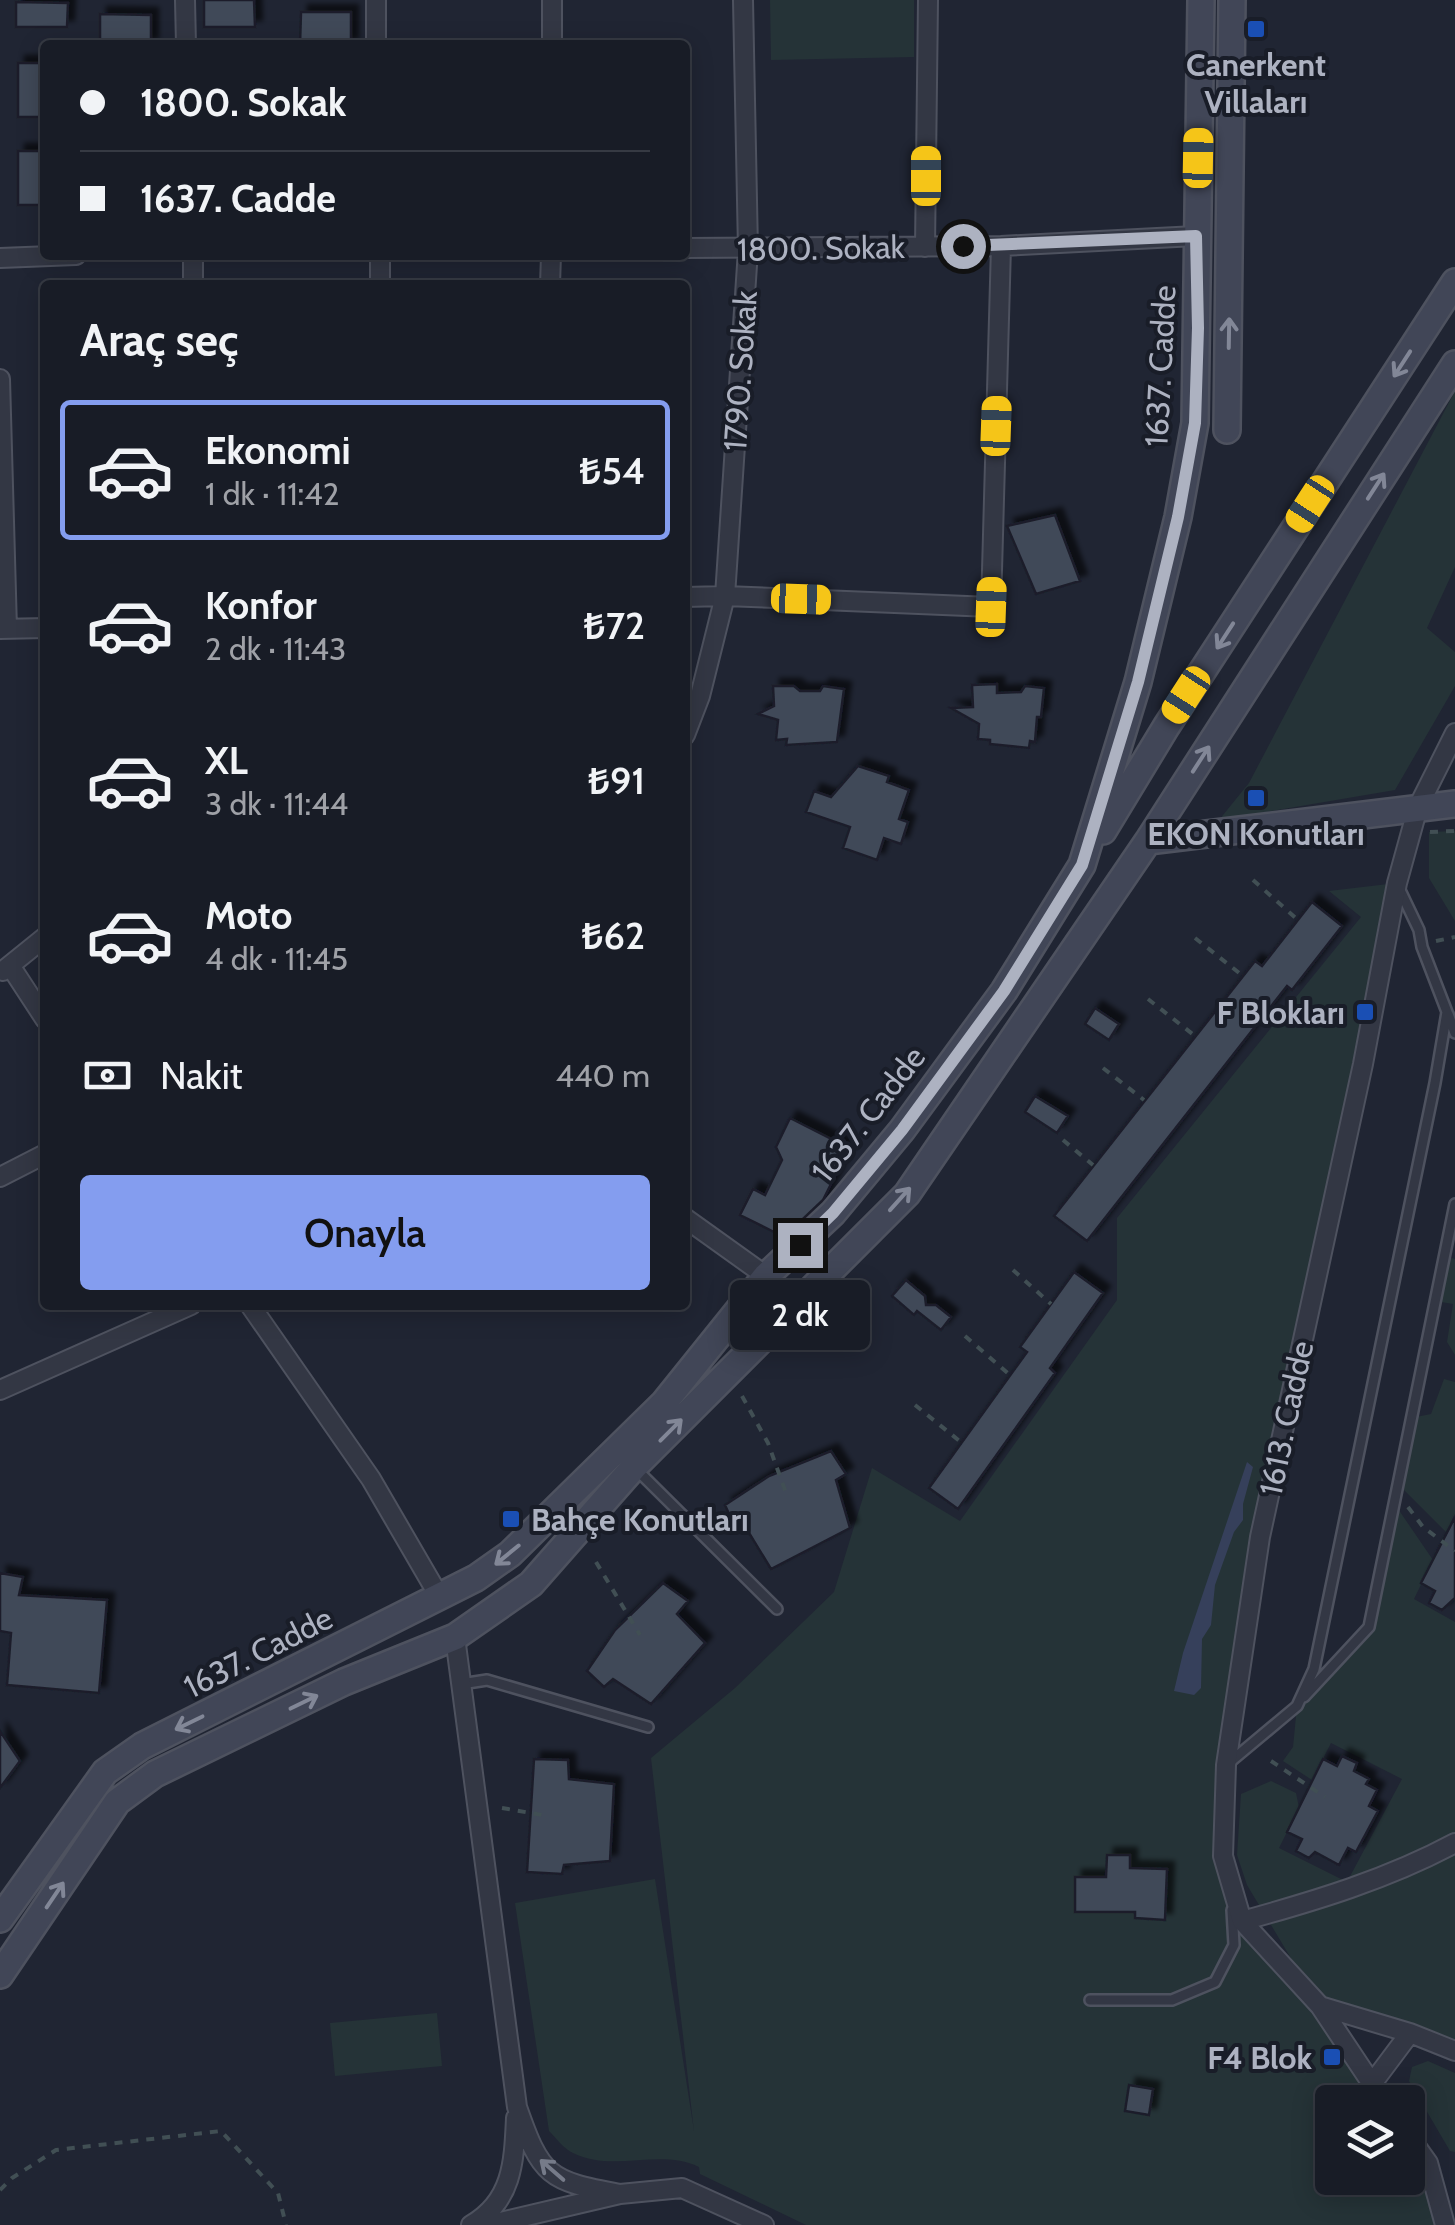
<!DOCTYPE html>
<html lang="tr">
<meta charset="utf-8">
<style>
body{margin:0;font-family:Cabin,sans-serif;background:#21252e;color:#f1f3f6;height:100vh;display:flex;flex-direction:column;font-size:38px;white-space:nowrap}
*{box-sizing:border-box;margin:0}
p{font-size:32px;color:#9fa1a7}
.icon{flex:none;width:55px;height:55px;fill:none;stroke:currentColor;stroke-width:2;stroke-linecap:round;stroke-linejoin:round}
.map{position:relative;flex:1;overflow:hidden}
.details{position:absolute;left:40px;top:280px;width:650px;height:1030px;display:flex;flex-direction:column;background:#181c26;border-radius:10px;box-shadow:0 5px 25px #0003,0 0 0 2px #363a43}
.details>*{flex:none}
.top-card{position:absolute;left:40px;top:40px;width:650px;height:220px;border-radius:10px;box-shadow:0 5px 25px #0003,0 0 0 2px #363a43;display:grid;align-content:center;height:220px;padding:0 40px;background:#181c26}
.controls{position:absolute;left:1315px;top:2085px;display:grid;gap:20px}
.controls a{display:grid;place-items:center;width:110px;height:110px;border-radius:10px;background:#181c26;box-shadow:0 5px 25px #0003,0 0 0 2px #363a43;font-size:50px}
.end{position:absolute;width:45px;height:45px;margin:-22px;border:12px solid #adb2c1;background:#111;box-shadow:0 0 0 5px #111}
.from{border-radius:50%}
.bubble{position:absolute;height:70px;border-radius:10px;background:#181c26;box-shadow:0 5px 25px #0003,0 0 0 2px #363a43;font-size:32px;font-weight:600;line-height:70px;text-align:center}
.car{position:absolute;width:30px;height:60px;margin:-30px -15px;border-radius:12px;box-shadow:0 0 8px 2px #0007;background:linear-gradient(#f5c518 24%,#345 0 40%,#f5c518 0 76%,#345 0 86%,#f5c518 0)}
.top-card b{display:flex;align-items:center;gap:35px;height:95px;font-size:38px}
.top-card b+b{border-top:2px solid #363a43}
.top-card i{width:25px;height:25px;background:#f1f3f6}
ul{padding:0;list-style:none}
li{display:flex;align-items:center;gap:30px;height:140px;margin:0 20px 15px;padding:0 20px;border:5px solid transparent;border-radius:10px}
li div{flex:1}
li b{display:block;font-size:38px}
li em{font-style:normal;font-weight:600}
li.selected{border-color:#849def}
li>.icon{width:90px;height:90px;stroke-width:1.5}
h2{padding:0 40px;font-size:45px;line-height:120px}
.pay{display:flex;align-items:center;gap:25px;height:110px;padding:0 40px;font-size:38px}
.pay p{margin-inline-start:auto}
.action{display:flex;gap:20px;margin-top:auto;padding:20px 40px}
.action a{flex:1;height:115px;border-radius:10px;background:#849def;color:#111;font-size:40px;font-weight:600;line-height:115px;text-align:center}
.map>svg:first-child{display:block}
.green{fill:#253337}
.water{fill:#36405b}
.building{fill:#414858;stroke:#1b1f2a;stroke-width:2.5;filter:url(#shadow)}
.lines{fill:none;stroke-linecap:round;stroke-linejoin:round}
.lane-casing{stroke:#4e525f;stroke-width:14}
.street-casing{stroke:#4e525f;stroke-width:22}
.secondary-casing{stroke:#4e525f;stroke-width:30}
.path{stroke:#414f54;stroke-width:4;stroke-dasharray:8 8;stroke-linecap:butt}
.lane{stroke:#333744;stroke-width:9}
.street{stroke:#333744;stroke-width:18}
.secondary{stroke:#414657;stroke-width:25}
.oneway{stroke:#828797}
.oneway2{stroke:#767b89}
.route{stroke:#adb2c1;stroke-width:12}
.transit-dot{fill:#1a4fb4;stroke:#191d28;stroke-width:4}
.labels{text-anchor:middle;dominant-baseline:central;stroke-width:8;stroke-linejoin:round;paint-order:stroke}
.poi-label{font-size:32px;font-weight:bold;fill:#adb2c1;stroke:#191d28}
.street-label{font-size:32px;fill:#adb2c1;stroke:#191d28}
</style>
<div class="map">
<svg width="1455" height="2225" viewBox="0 0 1455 2225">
<defs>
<filter id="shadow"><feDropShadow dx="7" dy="-7" stdDeviation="2.5" flood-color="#0009"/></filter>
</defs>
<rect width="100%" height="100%" fill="#202533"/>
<path class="green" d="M770,0H914V57L771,60Z
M1455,391V567L1427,628L1455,652V686L1395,790L1219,820L1249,783Z
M1455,831V921L1429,878V832Z
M1397,883L1260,1537L1223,1856L1242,1921L1316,2000L1247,1885L1237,1855L1241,1794L1271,1781L1296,1793L1299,1808L1279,1848L1347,1882L1402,1779L1331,1743L1312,1780L1283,1761L1293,1747L1297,1706L1369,1627L1394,1503L1433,1560L1414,1599L1455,1622V2051L1321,2007L1386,2102H1332V2178H1408V2134L1445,2225H806L700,2174L699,2167C660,2148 613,2173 573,2153C564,2149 556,2138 549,2131L515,1903L655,1879L694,2131L651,1758L735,1688L834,1592L872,1468L960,1521L1117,1300V1218L1361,917L1329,891Z
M1445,1256L1455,1259V1355L1447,1342L1453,1304L1435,1301Z
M1444,1379L1455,1382V1514L1446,1532L1398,1484L1411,1418L1431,1414Z
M437,2013L442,2066L335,2076L330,2023Z
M1428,2061L1455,2073V2152L1450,2151L1409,2081L1412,2067Z"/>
<path class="water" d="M1247,1462L1253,1467L1243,1504V1520L1234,1532L1215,1585L1211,1625L1202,1639L1201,1688L1194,1695L1174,1691L1183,1653Z"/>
<path class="building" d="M204,0H254L255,27H204Z
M16,2L68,3L67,27H16Z
M301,12H351V45H300Z
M100,14L151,15V45H100Z
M18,63H45V117H18Z
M18,151H45V205H18Z
M1055,515L1080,581L1036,594L1007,526Z
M997,684V693L1021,692L1025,686L1044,688L1041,717H1037L1035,742L1030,741L1029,748L990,744V740L978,739L979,724L951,708L973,707L972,685Z
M773,686H794L800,691H820L823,686L844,689L837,742L786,745L787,739L776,740L778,720L758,714L774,706Z
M858,766L889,776L887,782L909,790L899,819L908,822L901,844L884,838L877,860L843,848L850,827L806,812L814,791L831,797Z
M1312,902L1342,926L1292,990L1287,986L1087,1241L1054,1216L1255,961L1262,966Z
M1095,1008L1119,1024L1109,1040L1085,1024Z
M1035,1096L1068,1116L1057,1133L1025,1112Z
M790,1118L849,1148L823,1200L784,1237L740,1215L753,1189L765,1195L782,1160L776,1147Z
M1074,1272L1103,1293L1050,1368L1055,1373L958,1509L929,1488L1027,1352L1020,1347Z
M906,1280L925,1296L926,1305H936L951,1317L941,1330L917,1311L914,1315L892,1296Z
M831,1451L846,1474L836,1480L850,1528L771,1569L746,1528L736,1530L725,1505L769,1476Z
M1455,1517V1598L1442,1610L1429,1603L1435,1591L1421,1583Z
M0,1573L23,1577L19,1595L107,1600L99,1693L7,1685L11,1633L0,1631Z
M663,1583L688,1601L677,1614L705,1643L651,1704L613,1679L604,1687L587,1671L615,1630Z
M0,1731L20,1761L0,1788Z
M1342,1756L1357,1763L1354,1771L1369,1779L1366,1784L1377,1790L1369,1806L1378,1811L1356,1852L1348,1848L1339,1865L1315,1852L1309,1858L1296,1851L1302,1839L1287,1832L1323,1759L1337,1766Z
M534,1759L568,1760L569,1779L614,1784L610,1861L564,1865L562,1874L527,1872Z
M1107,1855H1130V1868L1167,1869L1165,1920L1135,1918V1912H1075V1877H1106Z
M1129,2085L1153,2089L1149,2115L1125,2111Z"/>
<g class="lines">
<g class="lane-casing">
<path id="lane" d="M1448,1014L1455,1033
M636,1469L777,1609
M461,1684L487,1680L648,1727
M1304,1697L1369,1627L1455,1204
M1230,1762L1297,1706L1314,1669L1435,1083L1447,1012L1422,947L1419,930L1398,886
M1090,2000H1172L1215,1982L1234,1945L1232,1910"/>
</g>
<g class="street-casing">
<path id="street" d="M185,0L186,45
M376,0V45
M552,45V0
M925,247L928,0
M685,248L1001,246L1196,236
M0,258L76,255
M193,285V255
M380,285V255
M550,285L551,255
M0,379L7,629
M685,597L725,596L991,607L1001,246
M0,629L45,628
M685,735L700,696L725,596L748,250L743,0
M11,967L45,1019
M3,971L45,937
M0,1177L45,1154
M685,1218L766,1276
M250,1305L371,1479L439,1596
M0,1390L191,1305
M455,1637L517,2107C541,2176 548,2181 620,2194
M1242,1921C1315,1901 1388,1879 1455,1843
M1320,2006L1410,2033L1455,2051
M1371,2085L1410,2033
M1384,2102L1320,2006L1242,1921L1223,1856L1226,1765L1260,1537L1363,1064L1397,883L1418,807L1455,733
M1408,2135L1428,2163L1445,2225
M471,2225C513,2201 514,2161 516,2118
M488,2225L620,2194L682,2188L764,2225"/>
</g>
<g class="secondary-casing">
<path id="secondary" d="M1227,430L1232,0
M1103,831L1166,727L1455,282
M1148,841L1455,804
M0,1919L105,1772L142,1746L476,1578L510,1554L664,1403L766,1276L833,1213L902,1130L1004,991L1082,865L1138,682L1178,517L1195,423L1201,0
M0,1975L117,1802L155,1774L344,1682L455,1637L531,1584L634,1467L907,1194L1148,841L1455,364"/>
</g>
<path class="path" d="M1430,832L1455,831
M1253,880L1298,920
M1195,938L1243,976
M1436,941L1455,937
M1148,999L1195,1036
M1103,1068L1144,1100
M1063,1140L1093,1165
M1013,1270L1051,1304
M965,1336L1010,1375
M742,1396L768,1443L786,1493
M915,1405L962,1443
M1408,1507L1423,1527L1455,1551
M596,1562L640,1635
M1271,1761L1325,1797
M502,1808L548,1816
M0,2190L12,2178L56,2150L221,2131L278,2193L286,2225"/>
<use href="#lane" class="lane"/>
<use href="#street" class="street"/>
<use href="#secondary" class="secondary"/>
</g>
<defs><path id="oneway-shaft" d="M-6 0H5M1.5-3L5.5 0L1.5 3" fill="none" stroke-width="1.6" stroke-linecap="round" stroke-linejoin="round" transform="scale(2.5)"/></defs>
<g class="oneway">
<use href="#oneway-shaft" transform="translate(1229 333) rotate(-89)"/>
<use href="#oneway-shaft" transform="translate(1402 364) rotate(123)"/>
<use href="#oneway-shaft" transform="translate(1376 486) rotate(-57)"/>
<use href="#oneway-shaft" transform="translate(1225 636) rotate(123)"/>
<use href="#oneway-shaft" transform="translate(1201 759) rotate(-57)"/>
<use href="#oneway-shaft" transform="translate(900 1199) rotate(-48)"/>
<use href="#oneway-shaft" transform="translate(671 1430) rotate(-45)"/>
<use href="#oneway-shaft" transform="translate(507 1555) rotate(141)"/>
<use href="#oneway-shaft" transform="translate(304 1702) rotate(-26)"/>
<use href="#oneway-shaft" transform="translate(189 1723) rotate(154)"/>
<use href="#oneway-shaft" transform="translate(55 1895) rotate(-56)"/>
</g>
<use class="oneway2" href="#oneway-shaft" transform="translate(552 2170) rotate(-139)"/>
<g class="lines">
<path class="route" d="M800,1245L833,1213L902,1130L1004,991L1082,865L1138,682L1178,517L1195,423L1198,328L1196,236L963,246"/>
</g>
<g class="transit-dot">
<rect x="1246" y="19" width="20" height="20" rx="5"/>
<rect x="1246" y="788" width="20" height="20" rx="5"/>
<rect x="1355" y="1002" width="20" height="20" rx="5"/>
<rect x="501" y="1509" width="20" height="20" rx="5"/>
<rect x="1322" y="2047" width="20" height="20" rx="5"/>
</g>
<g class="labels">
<g class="poi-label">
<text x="1256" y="64">Canerkent<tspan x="1256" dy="37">Villaları</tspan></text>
<text x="1256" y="833">EKON Konutları</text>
<text x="1345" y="1012" text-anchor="end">F Blokları</text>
<text x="531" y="1519" text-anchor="start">Bahçe Konutları</text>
<text x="1312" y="2057" text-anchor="end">F4 Blok</text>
</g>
<g class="street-label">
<text transform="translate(821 248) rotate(-1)">1800. Sokak</text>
<text transform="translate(1160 366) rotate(-87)">1637. Cadde</text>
<text transform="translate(740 371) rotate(-86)">1790. Sokak</text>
<text transform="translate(868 1114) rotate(-52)">1637. Cadde</text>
<text transform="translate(1286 1418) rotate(-78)">1613. Cadde</text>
<text transform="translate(258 1652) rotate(-27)">1637. Cadde</text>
</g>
</g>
</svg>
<div class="controls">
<a><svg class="icon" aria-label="layers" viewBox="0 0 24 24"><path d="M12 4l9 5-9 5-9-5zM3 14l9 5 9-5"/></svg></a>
</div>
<i class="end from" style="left:963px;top:246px"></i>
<i class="end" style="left:800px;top:1245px"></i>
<div class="bubble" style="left:730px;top:1280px;width:140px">2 dk</div>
<i class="car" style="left:1198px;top:158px;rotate:1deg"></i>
<i class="car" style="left:926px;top:176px;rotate:0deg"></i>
<i class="car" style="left:996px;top:426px;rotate:2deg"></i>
<i class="car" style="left:1310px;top:504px;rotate:213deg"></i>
<i class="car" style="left:801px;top:599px;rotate:92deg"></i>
<i class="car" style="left:991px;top:607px;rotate:2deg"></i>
<i class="car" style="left:1186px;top:695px;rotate:213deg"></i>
<div class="top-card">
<b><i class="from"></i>1800. Sokak</b>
<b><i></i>1637. Cadde</b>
</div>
<section class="details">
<h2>Araç seç</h2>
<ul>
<li class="selected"><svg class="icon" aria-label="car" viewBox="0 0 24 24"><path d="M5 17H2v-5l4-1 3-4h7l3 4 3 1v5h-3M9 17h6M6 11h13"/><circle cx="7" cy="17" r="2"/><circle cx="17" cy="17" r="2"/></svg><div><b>Ekonomi</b><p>1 dk · 11:42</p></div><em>₺54</em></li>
<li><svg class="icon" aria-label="car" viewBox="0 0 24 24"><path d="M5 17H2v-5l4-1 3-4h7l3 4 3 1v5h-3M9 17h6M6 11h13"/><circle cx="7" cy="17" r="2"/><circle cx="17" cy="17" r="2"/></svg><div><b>Konfor</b><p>2 dk · 11:43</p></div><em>₺72</em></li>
<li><svg class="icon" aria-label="car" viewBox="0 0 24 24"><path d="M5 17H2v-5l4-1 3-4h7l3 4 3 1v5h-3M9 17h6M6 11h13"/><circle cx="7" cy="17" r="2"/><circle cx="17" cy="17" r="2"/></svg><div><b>XL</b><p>3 dk · 11:44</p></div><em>₺91</em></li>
<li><svg class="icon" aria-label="car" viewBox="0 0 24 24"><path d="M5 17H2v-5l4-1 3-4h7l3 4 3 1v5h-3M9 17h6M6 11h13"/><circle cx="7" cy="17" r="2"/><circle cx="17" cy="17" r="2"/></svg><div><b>Moto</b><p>4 dk · 11:45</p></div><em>₺62</em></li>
</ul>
<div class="pay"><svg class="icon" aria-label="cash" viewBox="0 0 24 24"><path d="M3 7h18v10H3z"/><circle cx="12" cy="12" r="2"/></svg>Nakit<p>440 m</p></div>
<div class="action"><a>Onayla</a></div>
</section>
</div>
